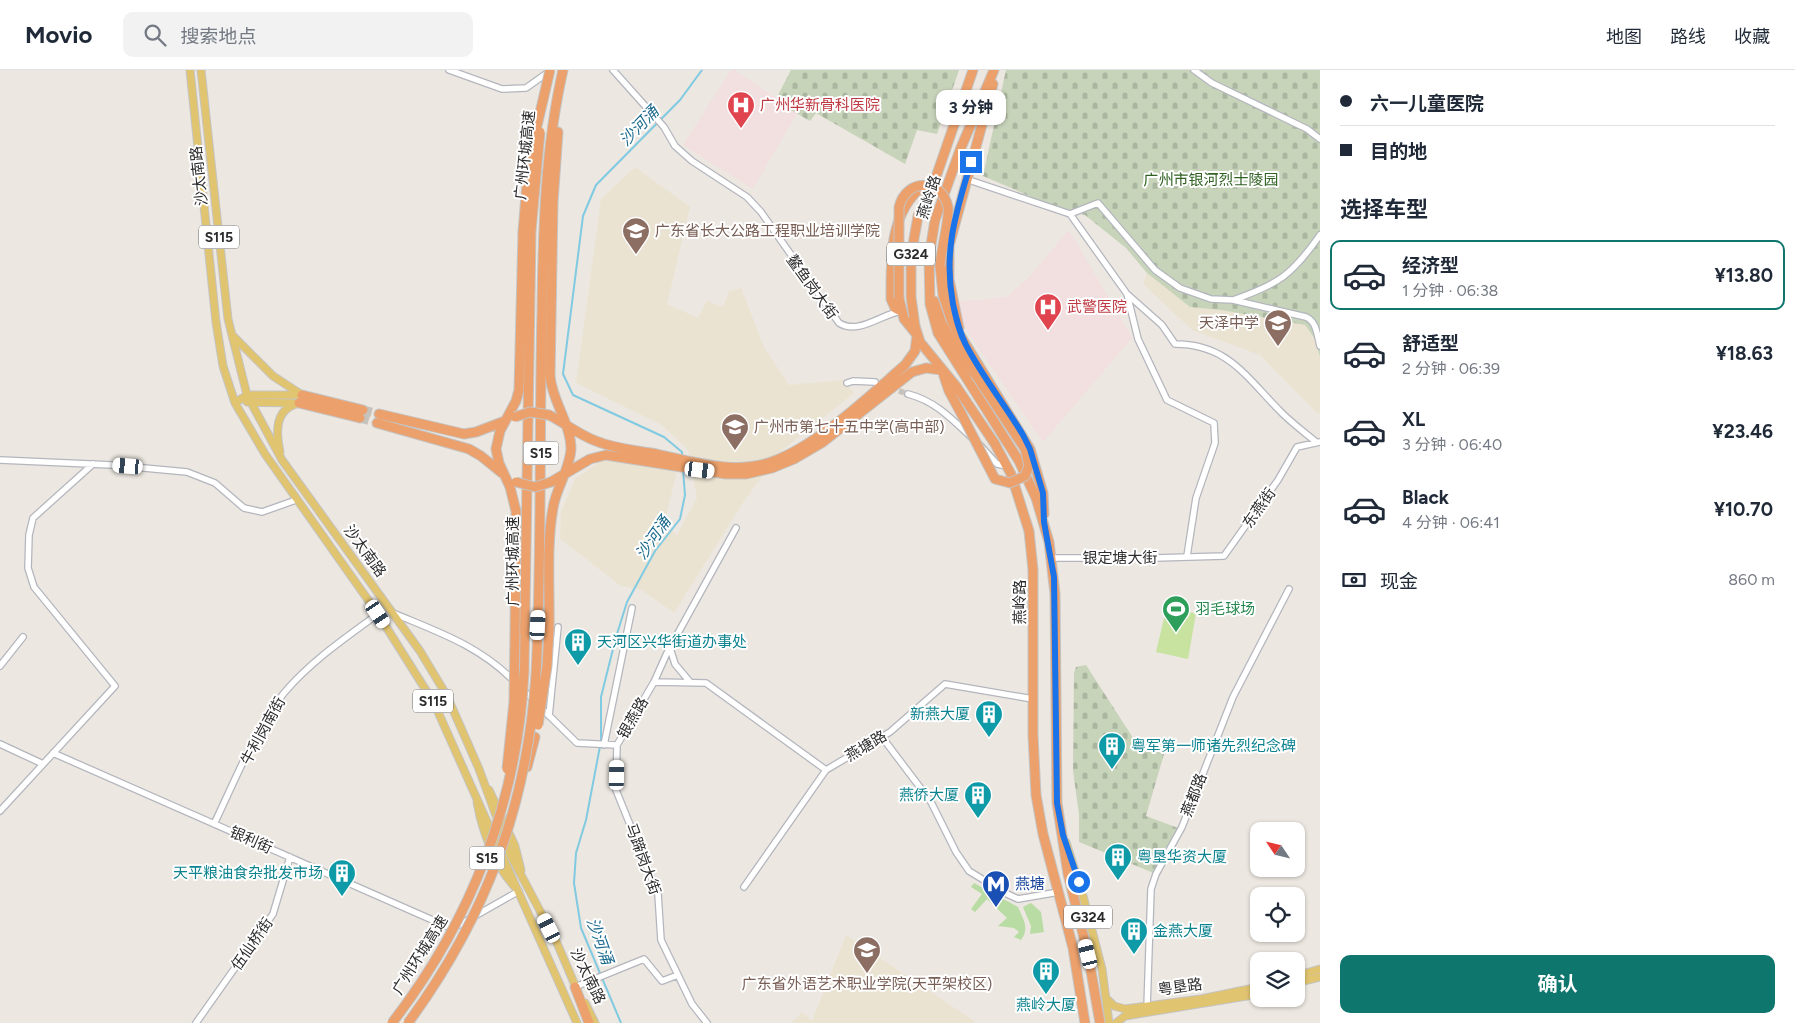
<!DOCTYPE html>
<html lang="zh">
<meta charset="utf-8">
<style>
body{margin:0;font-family:Figtree,"Noto Sans SC",sans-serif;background:#f2f2f3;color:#1f2937;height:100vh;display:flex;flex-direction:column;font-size:19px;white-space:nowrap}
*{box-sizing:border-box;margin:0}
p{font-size:16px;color:#747a83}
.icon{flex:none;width:28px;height:28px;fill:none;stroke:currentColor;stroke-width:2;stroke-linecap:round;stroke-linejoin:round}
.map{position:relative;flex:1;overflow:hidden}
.side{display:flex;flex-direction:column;background:#fff;width:475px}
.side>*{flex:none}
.banner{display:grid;align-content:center;height:110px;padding:0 20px;background:#fff}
.needle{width:32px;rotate:305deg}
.tools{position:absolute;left:1250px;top:752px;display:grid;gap:10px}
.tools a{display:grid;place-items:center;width:55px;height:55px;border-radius:10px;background:#fff;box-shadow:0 1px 4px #0004;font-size:25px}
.end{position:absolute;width:22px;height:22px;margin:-11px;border:6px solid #1a73e8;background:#fff;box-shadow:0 0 0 2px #fff}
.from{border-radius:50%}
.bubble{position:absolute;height:35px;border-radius:10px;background:#fff;box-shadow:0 1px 4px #0004;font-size:16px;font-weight:700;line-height:35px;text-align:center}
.car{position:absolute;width:15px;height:30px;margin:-15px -8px;border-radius:6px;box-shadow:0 0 4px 1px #0007;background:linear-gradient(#fff 24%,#345 0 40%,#fff 0 76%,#345 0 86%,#fff 0)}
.banner b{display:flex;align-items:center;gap:18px;height:48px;font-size:19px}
.banner b+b{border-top:1px solid #e0e1e3}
.banner i{width:12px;height:12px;background:#1f2937}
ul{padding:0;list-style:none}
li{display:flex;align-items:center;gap:15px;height:70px;margin:0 10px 8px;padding:0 10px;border:2px solid transparent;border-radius:10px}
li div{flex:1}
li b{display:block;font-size:19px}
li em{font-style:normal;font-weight:700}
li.current{border-color:#0f766e}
li>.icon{width:45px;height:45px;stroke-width:1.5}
h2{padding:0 20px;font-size:22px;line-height:60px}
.pay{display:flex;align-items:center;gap:12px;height:55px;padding:0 20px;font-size:19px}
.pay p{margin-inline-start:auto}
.button{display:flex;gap:10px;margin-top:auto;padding:10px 20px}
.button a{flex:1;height:58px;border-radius:10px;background:#0f766e;color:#fff;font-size:20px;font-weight:700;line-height:58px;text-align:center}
header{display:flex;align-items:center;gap:30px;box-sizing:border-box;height:70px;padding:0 25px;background:#fff;border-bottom:1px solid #e0e1e3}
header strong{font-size:24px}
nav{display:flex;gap:28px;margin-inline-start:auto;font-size:18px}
.search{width:350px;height:45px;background:#f2f2f3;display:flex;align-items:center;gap:12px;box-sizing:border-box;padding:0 18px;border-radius:10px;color:#747a83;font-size:19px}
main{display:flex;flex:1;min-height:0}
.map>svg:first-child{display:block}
.education{fill:#ebe3d2}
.medical{fill:#f2dfe0}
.cemetery{fill:url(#cemetery-stones)}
.park{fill:#b8dca3}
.pitch{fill:#c8e2a0}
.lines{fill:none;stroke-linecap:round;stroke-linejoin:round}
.stream{stroke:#80cae2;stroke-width:2}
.minor-tunnel{stroke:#c6c2bc;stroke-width:5.5;stroke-dasharray:5.5 3;stroke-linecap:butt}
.highway-tunnel{stroke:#c6c2bc;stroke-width:9;stroke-dasharray:9 4.5;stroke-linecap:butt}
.minor-casing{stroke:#b4b6be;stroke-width:8}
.major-casing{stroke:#c4c4c4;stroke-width:9}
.highway-casing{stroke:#c4c4c4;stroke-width:11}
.minor{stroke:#fff;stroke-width:5.5}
.major{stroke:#e1c470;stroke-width:7}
.highway{stroke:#eca06b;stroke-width:9}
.highway-bridge-casing{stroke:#c4c4c4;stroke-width:11;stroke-linecap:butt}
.highway-bridge{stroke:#eca06b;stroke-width:9}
.route{stroke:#1a73e8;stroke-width:6}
.labels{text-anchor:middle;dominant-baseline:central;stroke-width:4;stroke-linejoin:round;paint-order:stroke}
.shield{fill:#fff;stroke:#6b6b6b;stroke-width:1}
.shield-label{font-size:14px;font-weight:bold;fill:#2c2c2c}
.health-label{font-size:15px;fill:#be3a42;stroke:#fff;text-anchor:start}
.street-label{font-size:15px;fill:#2c2c2c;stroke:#fff}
.park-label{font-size:15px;fill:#326223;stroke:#fff}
.education-label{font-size:15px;fill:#785e54;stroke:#fff;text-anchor:start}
.leisure-label{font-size:15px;fill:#27864d;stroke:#fff;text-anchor:start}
.culture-label{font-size:15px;fill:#0d838f;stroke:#fff;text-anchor:start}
.transit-label{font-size:15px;fill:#164399;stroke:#fff;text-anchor:start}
.water-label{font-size:16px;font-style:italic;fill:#1d6b8f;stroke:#fff}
</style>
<header>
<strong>Movio</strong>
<div class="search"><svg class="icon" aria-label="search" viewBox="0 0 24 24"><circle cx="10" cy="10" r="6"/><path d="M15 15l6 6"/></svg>搜索地点</div>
<nav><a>地图</a><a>路线</a><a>收藏</a></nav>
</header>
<main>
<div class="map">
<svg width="1320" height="953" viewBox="0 0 1320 953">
<defs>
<pattern id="cemetery-stones" width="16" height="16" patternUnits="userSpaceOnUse" patternTransform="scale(1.25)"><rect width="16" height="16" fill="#c7d4ba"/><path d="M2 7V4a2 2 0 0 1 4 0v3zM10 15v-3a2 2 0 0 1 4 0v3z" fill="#abb6a0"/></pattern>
</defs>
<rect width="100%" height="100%" fill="#ece7e0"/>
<path class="education" d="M635,97L690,137L667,234L698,248L707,231L723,237L729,221L741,218L764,277L789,315L843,310L854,323L780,382L742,434L674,543L642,520L621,516L560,469L561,442L575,409L603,389L646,395L677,402L664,454L677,465L697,428L688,380L662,355L576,313L601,129Z
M1147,203L1190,237L1221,240L1305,255L1315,269L1320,287V342L1318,344L1260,285L1192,260L1143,214Z
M846,865L974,951V953H791L802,942L812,951Z"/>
<path class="medical" d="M731,0H735L797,43L753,119L683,75Z
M1069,160L1132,268L1043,372L962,254L956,232L1007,227L1029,207Z"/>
<path class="cemetery" d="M791,0H959L937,64L917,60L905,94L816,43L810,51L775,31Z
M1006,0H1320V287L1315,269L1305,255L1221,240L1190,237L1147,203L1126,178L1085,145L1062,140L983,106Z
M1086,595L1135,671L1164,684L1146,746L1178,758L1156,804L1079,772V744L1073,701L1074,603L1076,597Z"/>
<path class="park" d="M974,813L1018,837C1023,849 1030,858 1021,870L1014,867L1019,862L1014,858L998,856L1007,848L987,829L975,842L971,839L982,824L971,817Z
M1031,833L1041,842L1044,862L1030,864L1031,856L1023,837Z"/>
<path class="pitch" d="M1166,540L1196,543L1188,589L1156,582Z"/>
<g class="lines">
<path class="stream" d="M682,386V382L664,367L573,325L563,304L583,146L596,115L680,30L702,0
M621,953L581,858L574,813L576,783L586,750L601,671V627L616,567L627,532L655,481L680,449L685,425L683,400"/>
<path class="minor-tunnel" d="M891,318L908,324"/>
<path class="highway-tunnel" d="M363,340L379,344
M360,348L377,353"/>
<g class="minor-casing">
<path id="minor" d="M449,0L502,19L526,18L550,1
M613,0L664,57L675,76L692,91L747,127L761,142L839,253C858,265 880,245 901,241
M1194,0L1212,13L1307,59L1320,69
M966,109L1070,144L1127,224L1138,269L1167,330L1214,353L1215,373L1196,428L1187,486
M1070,144L1098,133L1155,200L1180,218L1211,229L1233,230L1306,247C1317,252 1317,265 1320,276
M1127,224L1162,255L1175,274C1226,274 1245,305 1278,339C1289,351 1303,361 1316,372
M1233,230C1279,214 1292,205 1320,165
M847,313L853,311L875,312
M908,324C935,331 951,348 971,367
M978,373L997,394L1007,396
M0,390L112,395L187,402L215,413L244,438L262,442L296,430
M1052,488H1155L1224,486L1278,410L1297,377L1320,372
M393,543C438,562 478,575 514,611
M670,578L675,594L690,612
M0,596L23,567
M654,612L667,583L736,458
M522,619L577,673L617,675L654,612L706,613L826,700
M549,646L558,557
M882,667L931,732L956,782L969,801L1005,823L1018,829L1059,822
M0,674L43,694
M604,675L632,538
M617,675L616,720L658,824L661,870L692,934L707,953
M53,683L446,856L459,855L519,821
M0,741L115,616L34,517L28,498L29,465L33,448L93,394
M214,754C233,715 257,655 284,623C310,592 345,568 378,544
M744,817L826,700L890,662L945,614L1033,629
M575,917L644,889L662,911L678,905
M1147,938L1151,819L1156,804L1182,757L1233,627L1289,519
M196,953L273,844L290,787"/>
</g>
<g class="major-casing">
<path id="major" d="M190,0L216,252L223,296L235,333L265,384L378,544L434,633L577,953
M201,0L228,249L247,325L282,390L420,581L447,626L479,699L510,784L557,873L577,920
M232,265L273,306L302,325
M247,332L293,333
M235,333L247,325H300
M280,382C276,363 274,339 299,333
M489,720L515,776L521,800
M477,732C482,761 495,796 515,817
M1066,772L1083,826L1102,899L1109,953
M1296,906L1320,899
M1296,913L1320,907
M1108,930L1114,936L1125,939L1201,929L1259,917
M585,933L595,953
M1116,953L1125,946L1259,924"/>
</g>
<g class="highway-casing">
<path id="highway" d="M973,0L936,107L918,146L911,186V227L915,256L920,272L956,316L995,374L1011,404L1029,461L1033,500V665L1036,725L1043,764L1073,878L1085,953
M994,0L960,80L935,150L929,187L930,234L938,263L1019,391L1036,428L1049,472L1055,524L1057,733L1068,804L1088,884
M940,196L943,225L952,252L1030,379L1043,423L1044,444
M934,231L942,254L975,304
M901,241L895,238L891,229C891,189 889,143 923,116
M959,258L949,209V176L993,14
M943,303L949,321L962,345
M302,325L363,340
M299,333L360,348
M379,344L464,364L476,362L505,351
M549,345C565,353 579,365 596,371C613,378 633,380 651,383C691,391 734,406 774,391C819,374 868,327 905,295L915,281L917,265L904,249L899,228
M377,353L469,379L481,386L502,403
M551,412L590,389L606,385L726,404H746L772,398L794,389L823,372L912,302L926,298L942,300
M549,560C550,520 546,477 553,438C556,418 570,399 571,379C571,354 552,331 550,306L553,132L558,62
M515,564L516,441L510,417L499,393L496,379L500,361L516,331L519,320L523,162
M524,602L531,161
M536,605C542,484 539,362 542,241C543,160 545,79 563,0
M527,697L535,667
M575,917L589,953"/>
</g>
<use href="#minor" class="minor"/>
<use href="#major" class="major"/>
<use href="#highway" class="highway"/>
<g class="highway-bridge-casing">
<path id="highway-bridge" d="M531,161L540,62
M523,162L529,90L550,0
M899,228V137C906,108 942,108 948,137C950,147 941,180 940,196
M962,345L995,409L1010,413L1025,406L1029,396L1025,379L975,304
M515,347L530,342L549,345
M516,412L535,417L551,412
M538,655L547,596L549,560
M507,699L514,632L515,564
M1088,884L1100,953
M392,953C471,851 518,731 524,602
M408,953C486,847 527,736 536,605"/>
</g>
<use href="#highway-bridge" class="highway-bridge"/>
</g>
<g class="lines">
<path class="route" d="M971,92C956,142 943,181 953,234C956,248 959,262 966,275C982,306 1005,335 1023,365L1030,379L1043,423L1044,452L1054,507L1057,733L1063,765L1079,812"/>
</g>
<defs>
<g id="hospital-pin" transform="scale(1.4375)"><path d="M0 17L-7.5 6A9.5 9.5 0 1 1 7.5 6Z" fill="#e0444e" stroke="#fff"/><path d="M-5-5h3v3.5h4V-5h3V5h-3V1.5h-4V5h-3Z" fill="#fff"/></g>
<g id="university-pin" transform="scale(1.4375)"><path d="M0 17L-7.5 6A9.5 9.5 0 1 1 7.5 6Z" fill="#8d6e63" stroke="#fff"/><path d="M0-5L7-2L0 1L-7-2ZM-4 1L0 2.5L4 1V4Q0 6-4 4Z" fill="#fff"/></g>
<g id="school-pin" transform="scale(1.4375)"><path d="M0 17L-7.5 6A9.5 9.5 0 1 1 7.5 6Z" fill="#8d6e63" stroke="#fff"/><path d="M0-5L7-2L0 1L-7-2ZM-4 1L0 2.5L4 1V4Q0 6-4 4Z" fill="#fff"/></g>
<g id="stadium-pin" transform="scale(1.4375)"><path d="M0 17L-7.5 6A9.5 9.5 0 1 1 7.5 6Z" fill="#2e9e5b" stroke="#fff"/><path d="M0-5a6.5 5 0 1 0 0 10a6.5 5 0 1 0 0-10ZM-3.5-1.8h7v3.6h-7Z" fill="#fff"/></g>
<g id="building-pin" transform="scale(1.4375)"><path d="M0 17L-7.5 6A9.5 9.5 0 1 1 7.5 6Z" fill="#0f9aa8" stroke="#fff"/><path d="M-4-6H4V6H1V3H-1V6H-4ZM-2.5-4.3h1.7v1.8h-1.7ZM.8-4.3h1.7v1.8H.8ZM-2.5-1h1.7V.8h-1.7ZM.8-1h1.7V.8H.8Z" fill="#fff"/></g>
<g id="metro-pin" transform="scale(1.4375)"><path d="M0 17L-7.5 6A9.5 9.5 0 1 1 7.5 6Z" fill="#1a4fb4" stroke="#fff"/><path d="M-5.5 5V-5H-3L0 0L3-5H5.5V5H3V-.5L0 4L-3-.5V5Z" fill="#fff"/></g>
</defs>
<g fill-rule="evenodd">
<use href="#hospital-pin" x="741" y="35"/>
<use href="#university-pin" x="636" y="161"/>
<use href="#hospital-pin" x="1048" y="237"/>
<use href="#school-pin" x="1278" y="253"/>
<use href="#university-pin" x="735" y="357"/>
<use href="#stadium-pin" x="1176" y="539"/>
<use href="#building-pin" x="578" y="572"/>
<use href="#building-pin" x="989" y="644"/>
<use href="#building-pin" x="1112" y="676"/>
<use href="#building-pin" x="978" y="725"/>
<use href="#building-pin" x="1118" y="787"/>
<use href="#building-pin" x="342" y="803"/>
<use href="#metro-pin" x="996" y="814"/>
<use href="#building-pin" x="1134" y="861"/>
<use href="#school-pin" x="867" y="880"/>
<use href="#building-pin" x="1046" y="901"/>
</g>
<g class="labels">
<g class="shield">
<rect x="199" y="155.5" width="40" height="23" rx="4"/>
<rect x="887" y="172.5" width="48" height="23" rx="4"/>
<rect x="523.5" y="371.5" width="35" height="23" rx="4"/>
<rect x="413" y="619.5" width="40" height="23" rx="4"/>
<rect x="469.5" y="776.5" width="35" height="23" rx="4"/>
<rect x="1064" y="835.5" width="48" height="23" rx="4"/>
</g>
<g class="shield-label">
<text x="219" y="167">S115</text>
<text x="911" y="184">G324</text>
<text x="541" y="383">S15</text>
<text x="433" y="631">S115</text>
<text x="487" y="788">S15</text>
<text x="1088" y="847">G324</text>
</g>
<g class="health-label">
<text x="760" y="35">广州华新骨科医院</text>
<text x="1067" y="237">武警医院</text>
</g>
<g class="street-label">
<text transform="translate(525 85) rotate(-84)">广州环城高速</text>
<text transform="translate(199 106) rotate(-96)">沙太南路</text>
<text transform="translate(929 127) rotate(-72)">燕岭路</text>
<text transform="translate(812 217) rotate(54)">鳌鱼岗大街</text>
<text transform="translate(1259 438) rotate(-55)">东燕街</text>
<text transform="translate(365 481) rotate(54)">沙太南路</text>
<text x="1120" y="488">银定塘大街</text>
<text transform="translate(513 491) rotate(-90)">广州环城高速</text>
<text transform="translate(1020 532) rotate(-90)">燕岭路</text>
<text transform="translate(633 648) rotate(-60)">银燕路</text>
<text transform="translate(263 661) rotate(-61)">牛利岗南街</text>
<text transform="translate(866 676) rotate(-31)">燕塘路</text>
<text transform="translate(1194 725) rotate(-69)">燕都路</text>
<text transform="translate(251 770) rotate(24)">银利街</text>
<text transform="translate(643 789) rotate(70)">马蹄岗大街</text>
<text transform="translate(252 874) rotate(-55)">伍仙桥街</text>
<text transform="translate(420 885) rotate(-58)">广州环城高速</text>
<text transform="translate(588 906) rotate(64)">沙太南路</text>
<text transform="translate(1180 917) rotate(-8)">粤垦路</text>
</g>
<g class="park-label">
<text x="1211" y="110">广州市银河烈士陵园</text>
</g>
<g class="education-label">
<text x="655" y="161">广东省长大公路工程职业培训学院</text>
<text x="1259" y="253" text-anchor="end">天泽中学</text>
<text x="754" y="357">广州市第七十五中学(高中部)</text>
<text x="867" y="914" text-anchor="middle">广东省外语艺术职业学院(天平架校区)</text>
</g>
<g class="leisure-label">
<text x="1195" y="539">羽毛球场</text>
</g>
<g class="culture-label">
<text x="597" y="572">天河区兴华街道办事处</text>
<text x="970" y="644" text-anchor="end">新燕大厦</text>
<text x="1131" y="676">粤军第一师诸先烈纪念碑</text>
<text x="959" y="725" text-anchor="end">燕侨大厦</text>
<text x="1137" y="787">粤垦华资大厦</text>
<text x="323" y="803" text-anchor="end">天平粮油食杂批发市场</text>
<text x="1153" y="861">金燕大厦</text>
<text x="1046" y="935" text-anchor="middle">燕岭大厦</text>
</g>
<g class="transit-label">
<text x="1015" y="814">燕塘</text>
</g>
<g class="water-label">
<text transform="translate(639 56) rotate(-46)">沙河涌</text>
<text transform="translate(653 468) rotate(-55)">沙河涌</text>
<text transform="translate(600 871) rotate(70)">沙河涌</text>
</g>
</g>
</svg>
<div class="tools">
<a><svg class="needle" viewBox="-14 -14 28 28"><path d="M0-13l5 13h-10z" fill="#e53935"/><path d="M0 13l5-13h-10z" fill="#747a83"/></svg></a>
<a><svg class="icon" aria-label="locate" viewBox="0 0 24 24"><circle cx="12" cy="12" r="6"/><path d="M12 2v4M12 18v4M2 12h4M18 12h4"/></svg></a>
<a><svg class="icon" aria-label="layers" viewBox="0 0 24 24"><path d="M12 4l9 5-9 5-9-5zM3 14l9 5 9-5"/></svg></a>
</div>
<i class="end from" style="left:1079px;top:812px"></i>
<i class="end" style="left:971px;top:92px"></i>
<div class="bubble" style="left:936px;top:20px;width:70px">3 分钟</div>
<i class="car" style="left:128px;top:396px;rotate:275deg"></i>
<i class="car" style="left:700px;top:400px;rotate:97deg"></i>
<i class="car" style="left:378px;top:544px;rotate:146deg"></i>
<i class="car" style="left:538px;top:555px;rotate:3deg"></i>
<i class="car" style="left:617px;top:705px;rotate:1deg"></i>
<i class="car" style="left:549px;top:858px;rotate:333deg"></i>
<i class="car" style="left:1088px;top:884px;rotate:346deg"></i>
</div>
<section class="side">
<div class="banner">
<b><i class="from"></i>六一儿童医院</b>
<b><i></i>目的地</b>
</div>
<h2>选择车型</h2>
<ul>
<li class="current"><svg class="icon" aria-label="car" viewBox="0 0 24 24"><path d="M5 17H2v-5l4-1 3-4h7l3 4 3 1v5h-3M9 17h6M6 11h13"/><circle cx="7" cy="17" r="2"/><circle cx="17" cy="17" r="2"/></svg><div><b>经济型</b><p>1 分钟 · 06:38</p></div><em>¥13.80</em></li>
<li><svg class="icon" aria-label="car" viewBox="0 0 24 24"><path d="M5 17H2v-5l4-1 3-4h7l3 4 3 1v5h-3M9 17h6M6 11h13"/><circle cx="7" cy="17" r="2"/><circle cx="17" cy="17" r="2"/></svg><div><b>舒适型</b><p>2 分钟 · 06:39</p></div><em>¥18.63</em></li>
<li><svg class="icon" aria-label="car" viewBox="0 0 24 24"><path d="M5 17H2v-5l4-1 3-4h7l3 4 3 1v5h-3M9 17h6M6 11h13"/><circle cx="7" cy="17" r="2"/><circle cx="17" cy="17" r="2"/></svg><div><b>XL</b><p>3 分钟 · 06:40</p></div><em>¥23.46</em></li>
<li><svg class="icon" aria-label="car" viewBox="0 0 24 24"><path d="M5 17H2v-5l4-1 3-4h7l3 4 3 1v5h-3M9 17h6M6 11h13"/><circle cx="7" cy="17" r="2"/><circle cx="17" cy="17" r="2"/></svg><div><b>Black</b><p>4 分钟 · 06:41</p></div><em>¥10.70</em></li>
</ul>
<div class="pay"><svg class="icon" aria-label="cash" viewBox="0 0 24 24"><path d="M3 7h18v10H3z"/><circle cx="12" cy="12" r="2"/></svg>现金<p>860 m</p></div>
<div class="button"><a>确认</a></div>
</section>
</main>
